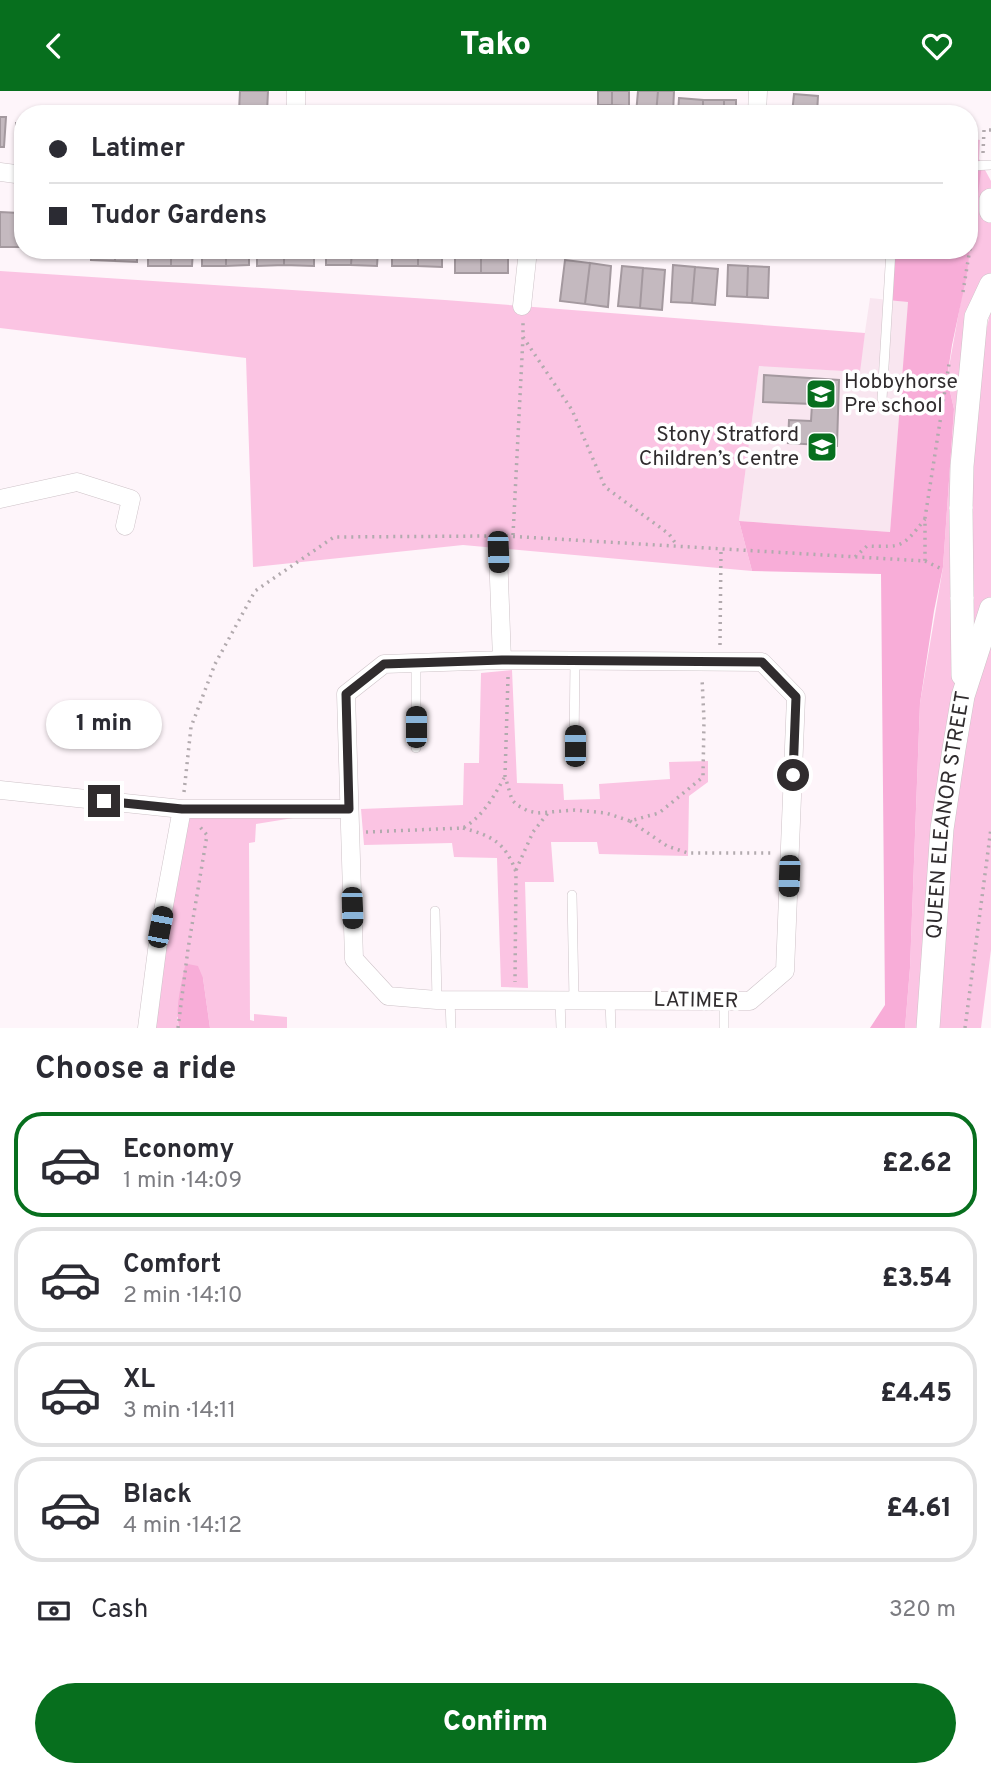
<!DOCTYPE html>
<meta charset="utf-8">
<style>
body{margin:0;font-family:Overpass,sans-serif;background:#f7f7f7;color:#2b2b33;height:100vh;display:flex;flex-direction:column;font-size:26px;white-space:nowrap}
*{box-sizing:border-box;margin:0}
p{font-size:23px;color:#7c7c81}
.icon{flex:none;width:38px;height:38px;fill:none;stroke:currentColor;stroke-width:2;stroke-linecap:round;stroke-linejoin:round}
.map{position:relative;height:937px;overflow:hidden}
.drawer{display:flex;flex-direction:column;background:#fff;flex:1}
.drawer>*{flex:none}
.top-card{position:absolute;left:14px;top:14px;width:964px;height:154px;border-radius:28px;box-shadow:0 2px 5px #0004;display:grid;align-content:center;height:154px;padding:0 35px;background:#fff}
.end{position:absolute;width:32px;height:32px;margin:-16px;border:9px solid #302c2e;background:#fff;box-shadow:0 0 0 4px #fff}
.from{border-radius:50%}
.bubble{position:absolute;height:49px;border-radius:24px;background:#fff;box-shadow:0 2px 5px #0004;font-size:23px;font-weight:800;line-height:49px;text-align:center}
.car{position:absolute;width:21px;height:42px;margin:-21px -10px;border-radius:9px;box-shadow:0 0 5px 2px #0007;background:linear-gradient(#222 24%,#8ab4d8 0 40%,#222 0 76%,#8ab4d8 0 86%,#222 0)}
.top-card b{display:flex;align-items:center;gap:24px;height:66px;font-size:26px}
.top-card b+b{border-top:2px solid #e1e1e2}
.top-card i{width:18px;height:18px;background:#2b2b33}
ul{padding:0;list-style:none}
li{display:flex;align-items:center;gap:21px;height:105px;margin:0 14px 10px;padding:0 21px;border:4px solid #e1e1e2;border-radius:28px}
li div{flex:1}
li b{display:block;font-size:26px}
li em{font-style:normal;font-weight:800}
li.current{border-color:#076f1e}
li>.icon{width:63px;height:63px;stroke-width:1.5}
h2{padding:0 35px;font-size:32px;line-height:84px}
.pay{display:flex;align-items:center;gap:18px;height:77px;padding:0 35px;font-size:26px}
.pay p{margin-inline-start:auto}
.primary-button{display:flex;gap:14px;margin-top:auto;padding:14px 35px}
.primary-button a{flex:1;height:80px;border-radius:42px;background:#076f1e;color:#fff;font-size:28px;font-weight:800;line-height:80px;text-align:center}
header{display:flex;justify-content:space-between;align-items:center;height:91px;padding:0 35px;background:#076f1e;color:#fff;font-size:32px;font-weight:800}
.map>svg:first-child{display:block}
.built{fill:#f9e6f0}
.green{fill:#fbc4e3}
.forest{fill:#f8add8}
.building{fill:#c4b9bf;stroke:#a4999f;stroke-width:2}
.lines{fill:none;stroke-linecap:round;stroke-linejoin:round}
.service-casing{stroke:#cec3c8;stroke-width:10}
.minor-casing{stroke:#cec3c8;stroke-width:19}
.tertiary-casing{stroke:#cec3c8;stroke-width:24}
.path{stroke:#b2aaae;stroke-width:3.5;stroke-dasharray:2 5;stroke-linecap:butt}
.service{stroke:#fff;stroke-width:9}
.minor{stroke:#fff;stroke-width:18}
.tertiary{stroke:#fff;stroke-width:23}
.tertiary-bridge-casing{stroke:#cec3c8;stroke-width:24;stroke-linecap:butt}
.tertiary-bridge{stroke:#fff;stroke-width:23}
.route{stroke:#302c2e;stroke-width:9}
.labels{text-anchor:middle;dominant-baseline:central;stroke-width:7;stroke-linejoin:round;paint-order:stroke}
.poi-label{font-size:21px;fill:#302c2e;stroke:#fff;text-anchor:start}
.street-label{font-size:21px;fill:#302c2e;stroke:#fff}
</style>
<header><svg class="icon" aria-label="back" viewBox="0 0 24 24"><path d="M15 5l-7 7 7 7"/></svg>Tako<svg class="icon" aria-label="heart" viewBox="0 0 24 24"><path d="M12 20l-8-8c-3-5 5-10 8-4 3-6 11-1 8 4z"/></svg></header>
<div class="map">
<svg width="991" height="937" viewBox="0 0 991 937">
<rect width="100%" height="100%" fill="#fef5fa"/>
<path class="built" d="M870,207L909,211L890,441L739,430L759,274L859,281Z"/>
<path class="green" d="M974,48L980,49L979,68L991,90V182L987,186L972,382L984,249L991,218V859L981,937H905L910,877L920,612L943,476L954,318L947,287L970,159V108L971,69Z
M0,180L445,209L865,242L860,281L759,275L739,430L752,480L463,454L253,476L246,267L0,237Z
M512,579L517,692L563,693L564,709L600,708L599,693L670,688L669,671L708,670V691L689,705L688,765L599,763L597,751H551L554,791H525L528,897L501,896L497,767L454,766L452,752L364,754L361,718L463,714L464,672H479L481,582Z
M182,718H349L256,733L255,751L249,752L250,929L254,930V923L287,926V937H210L203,887L177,927L179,937H147Z"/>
<path class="forest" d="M982,74L966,188L952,254L947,287L954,318L943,476L934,520L920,612L910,877L905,937H870L885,914L881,483L752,480L739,430L890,441L908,211L887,209L891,159H970V75Z
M188,873L198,875L203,887L210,937H179C175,916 181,895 185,875Z"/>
<path class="building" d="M240,0H268L267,22L239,20Z
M598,0H612V14H598Z
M612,0H629V15L612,14Z
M638,0H658L656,23H636Z
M658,0H674L673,23H656Z
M794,3L818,5L817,23H792Z
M679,7L703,9V23H678Z
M703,9H724V23H703Z
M724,9H736V23H724Z
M0,26H6L4,56H0Z
M16,32H23V62H16Z
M0,121L19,122V156H0Z
M34,159H57V166L34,165Z
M57,159H80V166H57Z
M91,159H115V170L91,169Z
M115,159H137V171L115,170Z
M148,159H171V175H148Z
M171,159H193L192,175H171Z
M202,159H226V175H202Z
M226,159H249V174L226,175Z
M257,159H284V174L257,175Z
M284,159H314V175L284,174Z
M326,159H352L351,174H326Z
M352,159H378L377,175L351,174Z
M392,159H418V175H392Z
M418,159H442V176L418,175Z
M455,159H481V182H455Z
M481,159H508V182H481Z
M779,159H802V167L779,165Z
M565,169L590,172L585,213L560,210Z
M590,172L611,175L608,216L585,213Z
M673,174L695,176L692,212L671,211Z
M728,174L748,175L747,206L727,205Z
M622,175L643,177L640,217L618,215Z
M748,175L769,176L768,207L747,206Z
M695,176L718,178L715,214L692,212Z
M643,177L665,179L662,219L640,217Z
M764,284L839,289L837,355L788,352L789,329L811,330L812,313L763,311Z"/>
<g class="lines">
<g class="service-casing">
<path id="service" d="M970,75L991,74
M882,308L891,159
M574,655L575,570
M416,657V572
M572,804L574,909
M435,820L437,909
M450,908L451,937
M560,909L561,937
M610,909L611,937
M724,910V937"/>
</g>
<g class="minor-casing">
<path id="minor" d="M296,0V23
M757,23L758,0
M0,81L23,84
M522,215L528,159
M0,408L77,391L131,408L125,435
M498,461L502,569
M502,569L762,571L796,606L785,880L750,910L437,909L388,905L354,868L346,603L384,573Z
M0,699L182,718
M147,937L160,836L182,718H349"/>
</g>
<g class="tertiary-casing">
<g id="tertiary">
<path d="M991,109V120"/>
<path d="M961,418L962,375L976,226L991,194"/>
<path d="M962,506L963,584"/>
<path id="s1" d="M928,937L942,738L954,658L963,605L991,518"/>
</g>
</g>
<path class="path" d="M983,62L984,39H991
M963,201L974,132
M523,246L572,319L605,396L669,443L676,453
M513,444L523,246V231
M506,445L925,470V427L949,273
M855,466L867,455C903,456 902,457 925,428
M925,470L942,478
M720,554L721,458
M508,586L505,685L512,709L517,714L528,720L538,722L575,719L606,722L630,730L659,722L703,686L704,629L702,587
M184,701L191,636L215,573L255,500L334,446L491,445
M630,730L667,755L688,762H773
M463,737C492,745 505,751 516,781L515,891
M366,741L463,737C483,725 493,707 504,687
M516,779L533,741L548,722
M178,937L188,858L207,744L200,736
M965,937L991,737"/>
<use href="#service" class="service"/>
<use href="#minor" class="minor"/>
<use href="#tertiary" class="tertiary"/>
<g class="tertiary-bridge-casing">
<path id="tertiary-bridge" d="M961,418L962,506"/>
</g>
<use href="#tertiary-bridge" class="tertiary-bridge"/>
</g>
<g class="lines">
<path class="route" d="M104,710L182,718H349L346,603L384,573L502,569L762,571L796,606L793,684"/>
</g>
<defs>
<g id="school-square" transform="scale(1.575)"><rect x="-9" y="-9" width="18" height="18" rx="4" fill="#076f1e" stroke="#fff"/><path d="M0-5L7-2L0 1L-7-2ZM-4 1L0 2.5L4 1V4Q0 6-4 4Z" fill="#fff"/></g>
</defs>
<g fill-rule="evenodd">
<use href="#school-square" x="821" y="303"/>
<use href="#school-square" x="822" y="356"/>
</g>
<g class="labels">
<g class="poi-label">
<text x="844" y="291">Hobbyhorse<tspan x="844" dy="24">Pre school</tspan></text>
<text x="799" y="344" text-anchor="end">Stony Stratford<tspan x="799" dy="24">Children’s Centre</tspan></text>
</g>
<g class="street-label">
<text stroke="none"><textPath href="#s1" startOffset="214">QUEEN ELEANOR STREET</textPath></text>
<text transform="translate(696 910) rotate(1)">LATIMER</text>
</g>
</g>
</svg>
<i class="end from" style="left:793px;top:684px"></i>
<i class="end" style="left:104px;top:710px"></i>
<div class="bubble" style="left:46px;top:609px;width:116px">1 min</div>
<i class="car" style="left:498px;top:461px;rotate:178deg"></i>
<i class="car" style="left:416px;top:636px;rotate:0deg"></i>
<i class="car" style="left:575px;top:655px;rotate:0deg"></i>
<i class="car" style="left:789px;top:785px;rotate:182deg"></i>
<i class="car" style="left:352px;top:817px;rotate:178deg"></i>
<i class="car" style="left:160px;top:836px;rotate:11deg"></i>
<div class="top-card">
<b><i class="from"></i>Latimer</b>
<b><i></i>Tudor Gardens</b>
</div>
</div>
<section class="drawer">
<h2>Choose a ride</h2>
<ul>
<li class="current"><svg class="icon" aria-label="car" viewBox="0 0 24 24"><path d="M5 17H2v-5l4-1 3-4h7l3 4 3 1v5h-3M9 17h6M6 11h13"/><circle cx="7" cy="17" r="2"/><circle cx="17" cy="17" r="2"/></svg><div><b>Economy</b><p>1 min · 14:09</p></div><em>£2.62</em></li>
<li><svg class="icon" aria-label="car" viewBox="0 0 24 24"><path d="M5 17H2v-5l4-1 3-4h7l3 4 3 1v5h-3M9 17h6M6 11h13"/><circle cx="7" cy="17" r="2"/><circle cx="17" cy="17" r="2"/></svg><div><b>Comfort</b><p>2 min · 14:10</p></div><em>£3.54</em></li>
<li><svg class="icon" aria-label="car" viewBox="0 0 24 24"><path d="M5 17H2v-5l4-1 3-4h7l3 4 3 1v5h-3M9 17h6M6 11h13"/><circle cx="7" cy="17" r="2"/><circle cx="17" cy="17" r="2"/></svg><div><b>XL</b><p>3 min · 14:11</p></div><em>£4.45</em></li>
<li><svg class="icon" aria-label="car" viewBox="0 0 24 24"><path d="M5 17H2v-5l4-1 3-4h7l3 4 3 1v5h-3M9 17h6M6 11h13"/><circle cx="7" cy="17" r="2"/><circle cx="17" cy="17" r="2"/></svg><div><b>Black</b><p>4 min · 14:12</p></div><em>£4.61</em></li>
</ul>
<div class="pay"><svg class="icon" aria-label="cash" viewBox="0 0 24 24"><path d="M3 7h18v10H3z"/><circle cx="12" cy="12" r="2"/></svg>Cash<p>320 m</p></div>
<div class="primary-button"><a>Confirm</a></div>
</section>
